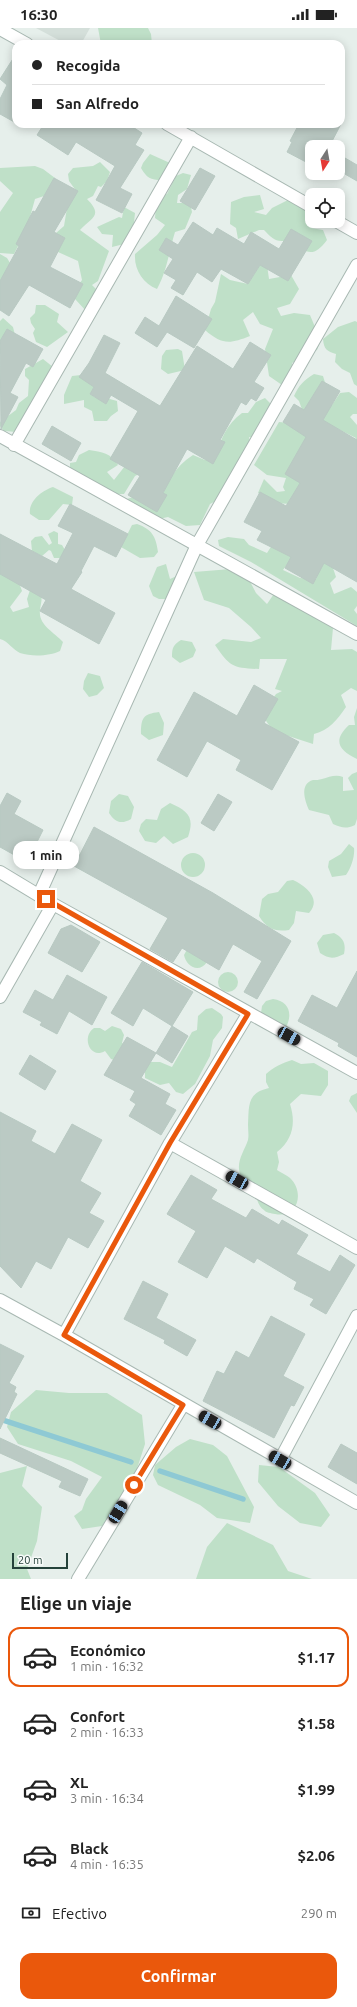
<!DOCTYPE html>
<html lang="es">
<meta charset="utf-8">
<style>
body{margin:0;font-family:Ubuntu,sans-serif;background:#f6f6f6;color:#222;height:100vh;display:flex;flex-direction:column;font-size:15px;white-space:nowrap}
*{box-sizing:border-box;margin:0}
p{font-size:13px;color:#767676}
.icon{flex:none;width:22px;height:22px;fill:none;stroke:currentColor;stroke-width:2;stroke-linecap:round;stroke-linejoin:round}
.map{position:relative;height:1551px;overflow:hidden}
.details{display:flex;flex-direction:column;background:#fff;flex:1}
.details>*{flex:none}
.top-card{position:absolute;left:12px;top:12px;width:333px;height:88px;border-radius:12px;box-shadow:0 2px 10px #0003;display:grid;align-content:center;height:88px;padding:0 20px;background:#fff}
.needle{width:26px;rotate:191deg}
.tools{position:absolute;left:305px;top:112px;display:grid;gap:8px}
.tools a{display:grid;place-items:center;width:40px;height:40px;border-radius:8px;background:#fff;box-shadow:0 2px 10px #0003;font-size:20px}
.scale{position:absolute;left:12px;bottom:10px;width:56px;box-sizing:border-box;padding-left:4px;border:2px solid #24423a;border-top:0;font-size:11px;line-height:14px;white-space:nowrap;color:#24423a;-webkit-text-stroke:3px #f7fbf9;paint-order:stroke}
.end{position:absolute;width:18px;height:18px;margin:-9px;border:5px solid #ea580c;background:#fff;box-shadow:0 0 0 2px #fff}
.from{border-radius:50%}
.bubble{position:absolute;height:28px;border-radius:12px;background:#fff;box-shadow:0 2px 10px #0003;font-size:13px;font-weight:700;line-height:28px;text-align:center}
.car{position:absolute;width:12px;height:24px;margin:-12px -6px;border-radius:5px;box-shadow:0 0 3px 1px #0007;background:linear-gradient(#222 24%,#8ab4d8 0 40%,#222 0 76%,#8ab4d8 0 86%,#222 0)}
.top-card b{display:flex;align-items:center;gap:14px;height:38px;font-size:15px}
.top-card b+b{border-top:1px solid #e0e0e0}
.top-card i{width:10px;height:10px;background:#222}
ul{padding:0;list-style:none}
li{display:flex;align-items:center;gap:12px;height:60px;margin:0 8px 6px;padding:0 12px;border:2px solid transparent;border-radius:12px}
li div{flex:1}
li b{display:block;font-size:15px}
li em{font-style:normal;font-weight:700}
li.selected{border-color:#ea580c}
li>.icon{width:36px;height:36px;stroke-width:1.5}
h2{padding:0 20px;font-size:18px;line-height:48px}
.pay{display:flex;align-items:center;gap:10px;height:44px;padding:0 20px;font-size:15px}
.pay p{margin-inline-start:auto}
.action{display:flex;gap:8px;margin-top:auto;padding:8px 20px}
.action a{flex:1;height:46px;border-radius:12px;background:#ea580c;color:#fff;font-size:16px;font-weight:700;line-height:46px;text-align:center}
.status{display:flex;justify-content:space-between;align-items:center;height:28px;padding:0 20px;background:#fff;direction:ltr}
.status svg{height:11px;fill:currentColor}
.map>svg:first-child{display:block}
.built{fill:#d4dfda}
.green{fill:#bfe0c8}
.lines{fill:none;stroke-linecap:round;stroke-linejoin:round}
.stream{stroke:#8ec9d4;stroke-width:5.5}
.building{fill:#bbcac4;stroke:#b8c9c2}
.minor-casing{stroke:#a8b8b2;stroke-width:14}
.minor{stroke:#fff;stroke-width:12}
.route{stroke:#ea580c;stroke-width:5}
</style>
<div class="status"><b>16:30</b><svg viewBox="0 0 49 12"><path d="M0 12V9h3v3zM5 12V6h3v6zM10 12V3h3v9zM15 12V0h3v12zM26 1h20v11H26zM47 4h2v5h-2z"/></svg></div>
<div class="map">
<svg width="357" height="1551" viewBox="0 0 357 1551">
<rect width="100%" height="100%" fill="#e6efeb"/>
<path class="built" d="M36,0H90L81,16H66Z"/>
<path class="green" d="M98,0H148L151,6L152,16H101Z
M150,126L170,135L162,152C150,152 147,150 141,140L143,135Z
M100,134L110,144L107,153L101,159L98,158L93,168L87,171C104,188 91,190 80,202L109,223L98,253L92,257L102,267L87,284L75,271V262L82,252L78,233L58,224L56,205L64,198L67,180L77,164L69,153L68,146L73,140L93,138Z
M35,138L43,141L55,150L44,168L35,171L27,200L14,226L0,225V184L13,165L0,153V140Z
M183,145L191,147L187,161L178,167L177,175H190L192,184L185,201L175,204C169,223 167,243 157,261C143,255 134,242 135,226L157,207L165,197L155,190L156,176L161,168L167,166L176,148Z
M260,167L264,181L254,184L266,187L272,180L298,167L308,174L313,193L311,200L323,202L327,212C313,231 306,225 290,212C275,215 273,211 264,202H259L238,211L236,200L230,196L231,174L244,169Z
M124,179L135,185L132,214L112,219L113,207L102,206L97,199L119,189L122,190Z
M0,226L7,230L15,243L0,259Z
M260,237H267L269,251L291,247L299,261L290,276L277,280L281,288L294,285L310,287L315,299L324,304L317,322L292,335L293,351L282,357L269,348L265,321L273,301L260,296L253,284L243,292L250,308C230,316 222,317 205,302L211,281L215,274L221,246L230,252L248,256Z
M36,277H45L59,286L57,294L68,304L47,319L36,314L33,305L35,301L31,295L30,290L35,285Z
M3,290L13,299L16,311L9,321L0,326V293Z
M355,293L357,294V358L354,356L350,345L342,341L335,334L336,326C327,323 324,322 323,311L338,299Z
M178,321L182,323L185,342L168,346L161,341L162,328L166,322Z
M43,331L53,339L33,379L36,392C25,406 20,404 4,403L0,398V394L16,382L19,375L28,368L29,352L25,348V341Z
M314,346L323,348L332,377L340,365L349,364L357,370V386H353L350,389L357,397V435L351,420L356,410L336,400L300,455L290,476L276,475L258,465L264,451L277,464L285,463L283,459L286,450L267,447L254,437L279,394L289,395L305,390L299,373L294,368C299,357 304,352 314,346Z
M81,347L94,359L90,366L96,370L99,368L117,373L118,383L111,388L107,393H94L92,383L84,379V372L64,376V367L72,348Z
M265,370L275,380C262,387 260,396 257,410L249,409L253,430L227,467L210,476L200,497L186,498L168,489L150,493L131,479L127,471L133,469L159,476C166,456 175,438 193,427L205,432L217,428C220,411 227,396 242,385H248L256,374Z
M89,422C102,424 111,425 118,437L107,444L114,452L125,438L141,445L135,448L124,466H115L70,440V435L76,434L79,427Z
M53,459L73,469L72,477L63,476L49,492H39L30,486C28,473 43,462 53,459Z
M307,480L291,531L283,542L300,550L316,551L327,522L336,549L330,555L334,566L351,559L357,564V578L354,582L357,586V598L251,534L219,518L218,512L228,509L244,511L249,517L267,525L278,508Z
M137,496C152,501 156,509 158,524L154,529L140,530L121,519L132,497Z
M54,503L58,505V516L62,517L65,522L64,527L60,530H54L51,523L49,522L42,528L32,523L31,513L35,509L42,508L49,517L52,515L48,506Z
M0,535L17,549L22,563L10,579L13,584L29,579L27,571L30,562L40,563C43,571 41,574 40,582C38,597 54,604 63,614L60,623C50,628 32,629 20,625C13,622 8,613 0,611Z
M166,536L170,551L179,547L184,562L176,571H159L153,568L149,558L157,539Z
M243,540L256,565L267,576L278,560L309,585L333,600L331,622L352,621L357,624V663L351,660L341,667L346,679C337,692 329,702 314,706L313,716L273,703L262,687L276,666L282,663L275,661L287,631H260L259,641C233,640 230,639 215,617L223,611L251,614L261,610L251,599L229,580L204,572L194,544Z
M181,612L192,614L196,622L193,629L180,635L172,629C172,620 173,617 181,612Z
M88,645L100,648L104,660L97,667L89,669L83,661L84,653Z
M357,680V731C339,722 332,713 349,697H355L354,689Z
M159,684L164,695L163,707L149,712L141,706C141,690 143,686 159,684Z
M357,744V791L355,797C346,801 342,800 333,796L329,787L309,782C305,773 299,756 313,752C316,752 319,752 322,751C329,749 336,746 343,749V763L354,762L348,750L352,746Z
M119,766L128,768L134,779L131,791C121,797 115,794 109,785L111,773Z
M170,775C188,783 195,789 188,809L173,816L164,808L156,815L145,813L139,803L141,796L146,791L157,792L161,781Z
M349,816L354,820C355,828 351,840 346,847L332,849L328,839L329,833L341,826Z
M181 837a12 12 0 1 1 24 0a12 12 0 1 1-24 0Z
M293,852C306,858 322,871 309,885L296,883L294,895L289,902C275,904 267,901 259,888L262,871L268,866L278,864L287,853Z
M334,905C344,910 346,916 344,926C334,931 329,931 320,925L317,915L323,907Z
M190,916L207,934C199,946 186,938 184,927Z
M218 954a10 10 0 1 1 20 0a10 10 0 1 1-20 0Z
M273,971C289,973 293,986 286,999L260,992L262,978L266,973Z
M212,980L221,986L223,989L222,1000L213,1012L210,1028L195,1056L183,1066L176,1064L169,1055L160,1057L145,1050V1039L151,1034H160L172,1039L192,1004L197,1002L198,988L206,981Z
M112,998L121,1001L124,1007L122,1015L126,1017L117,1033L111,1031L105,1023C90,1032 81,1009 94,1000H100L105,1003Z
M292,1032L301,1036L314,1035L328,1043V1057L321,1068L301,1066L290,1076C296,1095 293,1111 277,1124L279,1134L277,1142C281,1145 287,1147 290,1150C305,1164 298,1191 275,1186C271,1185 266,1185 264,1182C258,1178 258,1172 255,1167C249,1158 240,1152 239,1141C238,1131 245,1121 248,1112C249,1107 248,1102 248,1097C249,1077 247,1065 269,1060L266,1054V1046C274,1039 282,1035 292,1032Z
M357,1065V1085L349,1073L351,1068Z
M36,1362L69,1365H107L142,1387L145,1416L132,1456L102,1498L82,1501L74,1488L82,1482L86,1471L102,1449L71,1433L18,1416L7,1399L11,1384Z
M190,1411L213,1417L227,1428L254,1479L250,1495L217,1490L200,1477L158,1457L153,1447L155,1437L176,1419Z
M259,1437L279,1439L315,1465L330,1487L321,1499L300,1495L278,1478L258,1454Z
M27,1438L22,1458L42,1479L37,1513L27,1541L31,1551H0V1445Z
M227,1495L273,1517L288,1543L312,1551H196L207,1519Z"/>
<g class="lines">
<path class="stream" d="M0,1391L131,1434
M160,1443L243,1471"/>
</g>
<path class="building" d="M16,26V95L0,86V71L7,57L0,51Z
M44,96H128L142,105L135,117L144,122L120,160L132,166L122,185L96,172L115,138L76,114L68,127L37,107Z
M299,96H341L329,119H312L306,134L287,124L292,114L290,113Z
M345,130L357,137V153L338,142Z
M200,140L215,148L195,182L180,173Z
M54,150L78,163L54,204L65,210L50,239L83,256L70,280L29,257L9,288L0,282V253L19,218L16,216L33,183L35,184Z
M193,194L213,207L217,200L244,216L251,204L279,221L291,201L312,213L288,253L260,237L248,256L221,241L212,254L197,244L183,267L171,260L176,252L164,245L173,231L159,222L166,210L178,217Z
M176,268L212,291L194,320L167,304L157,319L135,305L145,289L159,298Z
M7,301L43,321L33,339L26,335L10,365L18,369L1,401L0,313Z
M104,307L120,315L105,345L160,378L197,318L233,341L250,314L271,327L254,354L264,360L256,373L251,370L246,377L241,374L220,412L225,414L213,436L187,421L163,465L167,467L157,484L128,467L140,448L110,431L138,383L111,367L106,376L90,366L94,359L79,349L89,335Z
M322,353L340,363L323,392L357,412V554L324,535L313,556L285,540L291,529L257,512L262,503L244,494L260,464L286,478L300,455L285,446L306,409L283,394L294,376L304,382Z
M52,398L81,415L71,433L42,416Z
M70,476L128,506L116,529L94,518L81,543L82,544L71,561L115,585L99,616L40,583L46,572L0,546V506L57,536L73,505L58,498Z
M254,657L278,671L264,695L299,714L272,762L236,742L241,732L207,713L187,749L157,732L194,664L237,688Z
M7,765L21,773L14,786L43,802L27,834L0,819V778Z
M218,766L232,774L214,803L201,795Z
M94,799L213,865L291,913L257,971L244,964L262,933L233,916L219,942L182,920L173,934L150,921L168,890L74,838Z
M71,897L100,914L82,944L48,925L61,901Z
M142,934L193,964L172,998L143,980L133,998L111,985Z
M357,943V1029L338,1018L339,1015L298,993L312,967L337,980Z
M67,947L107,969L92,997L69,983L57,1006L40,997L42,994L23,984L35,962L53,972Z
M172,998L188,1008L172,1035L156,1025Z
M127,1009L156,1025L141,1050L170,1066L165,1076L176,1082L161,1107L129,1088L136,1076L130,1072L135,1063L104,1047Z
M30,1027L56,1043L45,1062L19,1046Z
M0,1084L36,1103L31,1113L55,1126L72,1096L102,1112L80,1153L101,1165L89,1185L104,1193L88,1220L68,1209L51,1241L36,1233L21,1260L0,1238Z
M191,1147L217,1162L211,1171L246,1190L252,1181L279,1197L282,1192L308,1207L296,1226L330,1244L340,1227L355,1237L326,1286L310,1277L314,1271L294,1261L297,1254L257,1230L254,1235L225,1218L207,1250L178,1234L196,1203L167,1186Z
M143,1253L168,1266L156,1290L196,1312L187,1328L164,1315L165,1312L124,1291Z
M271,1288L305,1306L283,1348L304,1359L294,1378L291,1377L274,1410L203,1373L217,1343L224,1346L236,1323L249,1330Z
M0,1316L24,1328L9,1355L16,1359L14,1364L17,1366L0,1401Z
M0,1410L88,1451L80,1468L59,1459L62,1453L0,1425Z
M341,1416L357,1425V1456L328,1439Z"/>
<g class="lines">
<g class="minor-casing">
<path id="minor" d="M0,1L27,16
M167,96L312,179
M336,193L357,205
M0,408L357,606
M14,417L191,109
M0,844L53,876L357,1045
M39,867L197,517L357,237
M0,969L53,876
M170,1115L357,1220
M0,1272L64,1307L357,1475
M64,1307L170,1115L248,986
M280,1432L357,1288
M78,1551L183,1377"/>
</g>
<use href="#minor" class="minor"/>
</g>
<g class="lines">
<path class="route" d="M46,871L248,986L170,1115L64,1307L183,1377L134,1457"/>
</g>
</svg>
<div class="tools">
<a><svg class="needle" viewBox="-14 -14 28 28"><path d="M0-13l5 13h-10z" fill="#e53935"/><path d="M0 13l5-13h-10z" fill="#767676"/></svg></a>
<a><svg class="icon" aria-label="locate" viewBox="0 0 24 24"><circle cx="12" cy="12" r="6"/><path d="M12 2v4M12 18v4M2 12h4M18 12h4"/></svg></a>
</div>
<div class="scale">20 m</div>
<i class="end from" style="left:134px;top:1457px"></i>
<i class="end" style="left:46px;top:871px"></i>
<div class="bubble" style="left:13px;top:813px;width:66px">1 min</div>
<i class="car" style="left:289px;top:1008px;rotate:119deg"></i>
<i class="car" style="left:237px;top:1152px;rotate:299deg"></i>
<i class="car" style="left:210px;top:1392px;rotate:300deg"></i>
<i class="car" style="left:280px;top:1432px;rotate:300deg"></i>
<i class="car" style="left:118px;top:1484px;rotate:31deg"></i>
<div class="top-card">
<b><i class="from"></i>Recogida</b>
<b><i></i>San Alfredo</b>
</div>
</div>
<section class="details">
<h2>Elige un viaje</h2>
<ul>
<li class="selected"><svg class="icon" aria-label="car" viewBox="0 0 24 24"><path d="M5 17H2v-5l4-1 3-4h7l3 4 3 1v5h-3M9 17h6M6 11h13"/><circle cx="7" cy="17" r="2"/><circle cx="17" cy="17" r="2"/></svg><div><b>Económico</b><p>1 min · 16:32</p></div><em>$1.17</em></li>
<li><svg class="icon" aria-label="car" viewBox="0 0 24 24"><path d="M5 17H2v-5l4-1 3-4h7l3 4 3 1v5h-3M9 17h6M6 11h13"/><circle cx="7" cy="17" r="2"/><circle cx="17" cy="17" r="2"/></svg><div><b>Confort</b><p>2 min · 16:33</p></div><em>$1.58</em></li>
<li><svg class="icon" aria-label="car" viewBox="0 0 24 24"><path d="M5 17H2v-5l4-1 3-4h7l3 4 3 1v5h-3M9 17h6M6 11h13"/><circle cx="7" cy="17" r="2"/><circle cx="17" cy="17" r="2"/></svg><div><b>XL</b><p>3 min · 16:34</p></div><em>$1.99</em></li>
<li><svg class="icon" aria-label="car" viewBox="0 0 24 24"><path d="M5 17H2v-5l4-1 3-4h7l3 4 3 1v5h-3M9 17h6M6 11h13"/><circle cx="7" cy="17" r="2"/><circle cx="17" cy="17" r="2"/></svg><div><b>Black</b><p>4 min · 16:35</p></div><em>$2.06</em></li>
</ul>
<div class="pay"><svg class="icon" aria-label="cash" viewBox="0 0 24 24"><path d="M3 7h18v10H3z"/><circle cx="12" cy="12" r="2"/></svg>Efectivo<p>290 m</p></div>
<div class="action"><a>Confirmar</a></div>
</section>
